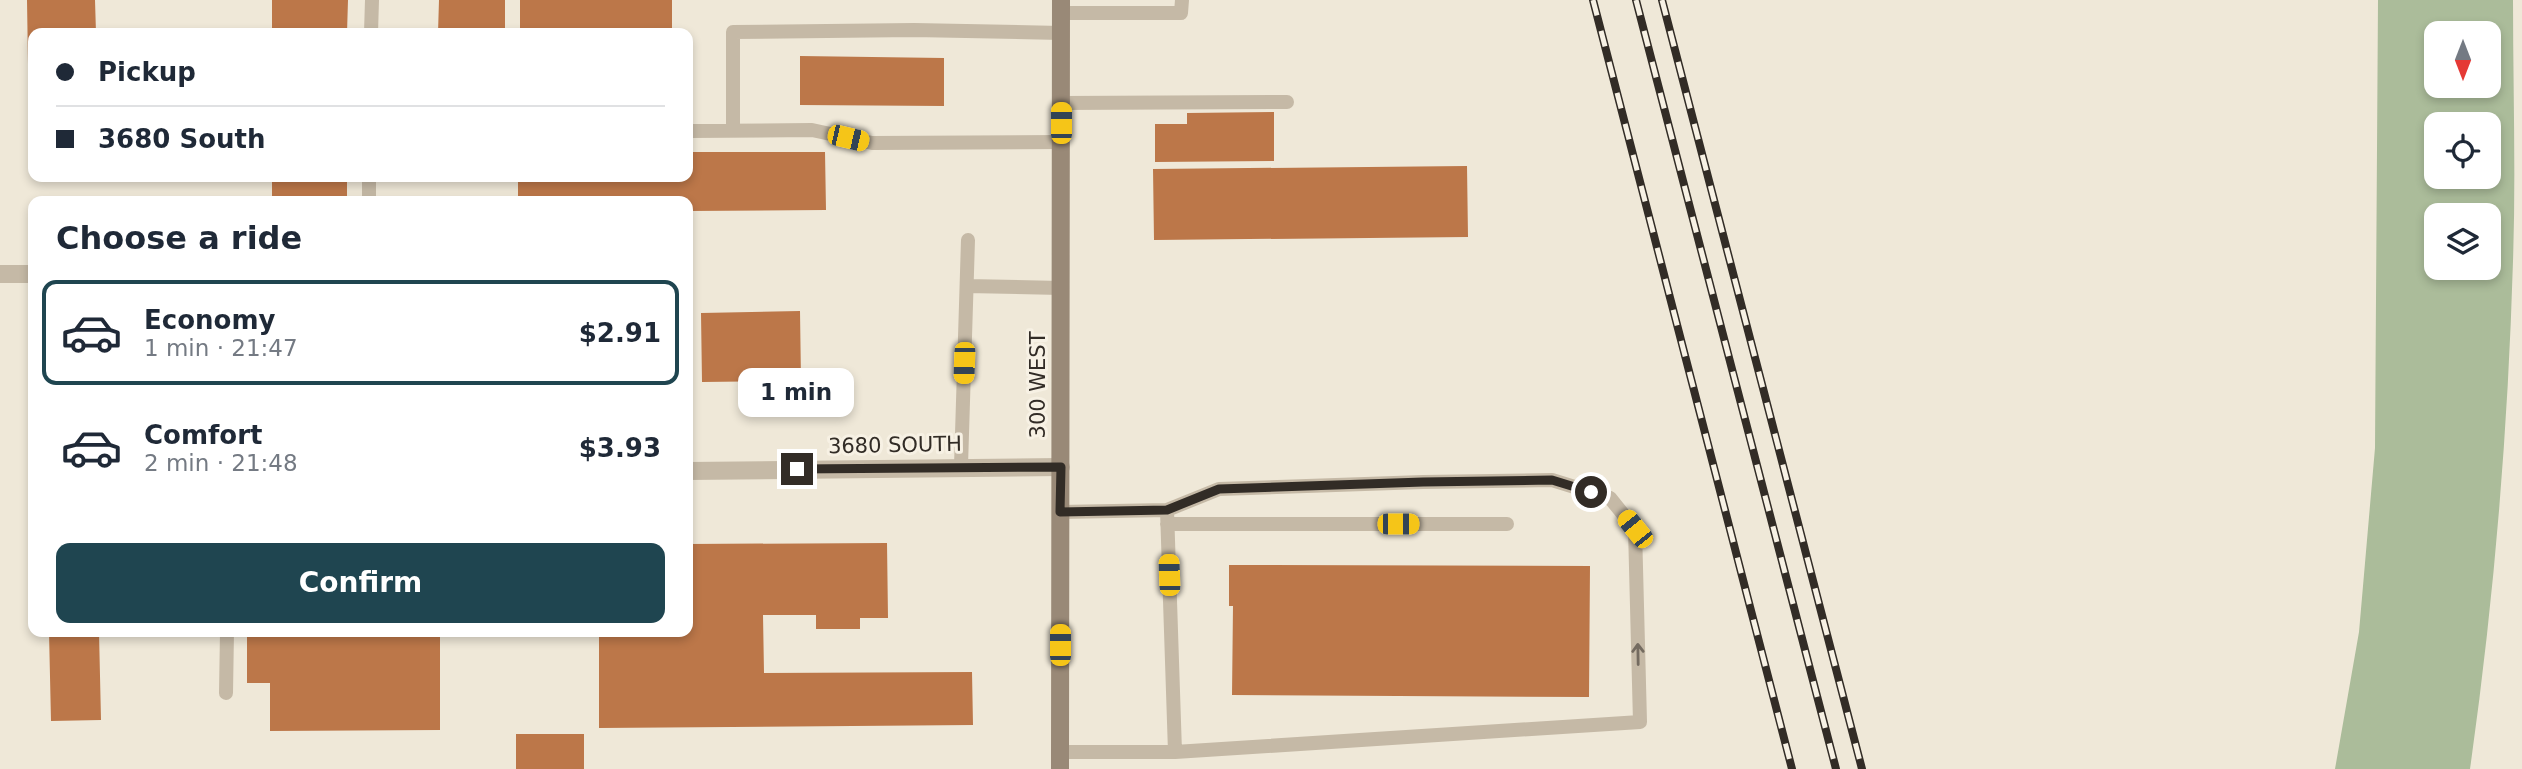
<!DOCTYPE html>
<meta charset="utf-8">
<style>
body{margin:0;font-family:"DejaVu Sans",sans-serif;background:#f6f6f7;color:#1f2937;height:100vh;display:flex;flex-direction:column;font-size:26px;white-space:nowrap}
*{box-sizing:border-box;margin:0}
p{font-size:23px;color:#747a83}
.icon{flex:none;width:38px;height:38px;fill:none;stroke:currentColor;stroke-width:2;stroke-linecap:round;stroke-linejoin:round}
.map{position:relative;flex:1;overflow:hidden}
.side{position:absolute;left:28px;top:196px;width:665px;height:441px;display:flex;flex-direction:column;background:#fff;border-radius:14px;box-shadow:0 4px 10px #0003}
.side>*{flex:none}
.guide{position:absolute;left:28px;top:28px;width:665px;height:154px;border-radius:14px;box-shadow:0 4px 10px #0003;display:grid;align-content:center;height:154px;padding:0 28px;background:#fff}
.needle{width:46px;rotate:180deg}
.tools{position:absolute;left:2424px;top:21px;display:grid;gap:14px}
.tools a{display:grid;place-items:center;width:77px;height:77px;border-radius:14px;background:#fff;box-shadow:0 4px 10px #0003;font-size:35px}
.end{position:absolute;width:32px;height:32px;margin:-16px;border:9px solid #322c26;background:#fff;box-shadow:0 0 0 4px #fff}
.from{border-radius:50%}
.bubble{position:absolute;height:49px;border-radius:14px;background:#fff;box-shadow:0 4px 10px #0003;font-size:23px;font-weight:600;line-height:49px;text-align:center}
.car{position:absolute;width:21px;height:42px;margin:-21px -10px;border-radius:9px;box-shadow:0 0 5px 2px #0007;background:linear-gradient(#f5c518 24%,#345 0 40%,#f5c518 0 76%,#345 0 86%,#f5c518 0)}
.guide b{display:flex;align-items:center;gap:24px;height:66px;font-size:26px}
.guide b+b{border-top:2px solid #e0e1e3}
.guide i{width:18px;height:18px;background:#1f2937}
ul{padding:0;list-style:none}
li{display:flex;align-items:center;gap:21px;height:105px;margin:0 14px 10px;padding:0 14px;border:4px solid transparent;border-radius:14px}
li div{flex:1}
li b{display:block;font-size:26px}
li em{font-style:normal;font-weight:600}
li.on{border-color:#1f4550}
li>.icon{width:63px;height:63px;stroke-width:1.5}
h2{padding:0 28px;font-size:32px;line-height:84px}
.primary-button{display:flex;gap:14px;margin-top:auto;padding:14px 28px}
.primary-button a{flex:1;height:80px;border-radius:14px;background:#1f4550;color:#fff;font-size:28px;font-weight:600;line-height:80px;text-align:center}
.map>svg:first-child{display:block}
.green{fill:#abbc9a;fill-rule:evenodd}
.building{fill:#bc7749}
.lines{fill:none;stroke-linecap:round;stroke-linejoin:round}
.lane{stroke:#c5b9a6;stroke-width:14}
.street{stroke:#c5b9a6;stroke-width:18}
.secondary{stroke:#998977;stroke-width:18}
.rail-casing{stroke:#322c26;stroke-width:8}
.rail{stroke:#f7f1e4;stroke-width:5;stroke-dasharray:16;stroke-linecap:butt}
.oneway{stroke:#746b60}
.route{stroke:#322c26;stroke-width:9}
.labels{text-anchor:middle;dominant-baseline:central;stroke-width:6;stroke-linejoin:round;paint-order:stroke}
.street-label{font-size:21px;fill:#322c26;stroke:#f7f1e4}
</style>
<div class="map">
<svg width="2522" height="769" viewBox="0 0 2522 769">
<rect width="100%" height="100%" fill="#efe8d8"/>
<path class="green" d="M2378,0H2513C2513,87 2516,174 2513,261C2508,431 2494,600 2470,769H2335L2359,632L2375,448ZM2436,33H2488V86H2436ZM2436,124H2488V177H2436ZM2436,215H2488V268H2436Z"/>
<path class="building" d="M27,0H95L96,33H33V128H29Z
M272,0H348L347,33H272Z
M439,0H505V33H438Z
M520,0H672V33H520Z
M800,56L944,58V106L800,105Z
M1274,112V161L1155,162V124H1187V113Z
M688,152H825L826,210L688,211V201H518V177H688Z
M1467,166L1468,237L1154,240L1153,169Z
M272,177H347V201H272Z
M379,177H432V181H379Z
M800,311L801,381L702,382L701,313Z
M887,543L888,618H860V629H816V615H763L764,673L972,672L973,725L599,728V632H688V544Z
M1229,565L1590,566L1589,697L1232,695L1233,606H1229Z
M49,632H99L101,720L51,721Z
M247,632H440V730L270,731V683H247Z
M516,734H584V769H516Z"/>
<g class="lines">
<path class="lane" d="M1061,13H1181L1182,0
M371,33L372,0
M1061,103L1287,102
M733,130V32L914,30L1061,33
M690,131L812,130L872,143L1061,142
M369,177V201
M967,286L1061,288
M961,466L968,240
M1060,512L1167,510L1175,752
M1167,524H1507
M226,693L227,632
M1060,752H1175L1640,722L1635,529L1610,498L1552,480L1423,482L1219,489L1167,510"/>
<path class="street" d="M0,274H33
M688,471L1061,467"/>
<path class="secondary" d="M1060,769L1061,0"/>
<g class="rail-casing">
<path id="rail" d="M1593,0L1792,769
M1636,0L1836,769
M1662,0L1862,769"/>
</g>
<use href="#rail" class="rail"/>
</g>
<defs><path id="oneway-shaft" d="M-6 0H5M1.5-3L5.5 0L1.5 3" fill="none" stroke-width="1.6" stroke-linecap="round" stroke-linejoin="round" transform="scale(1.75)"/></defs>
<use class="oneway" href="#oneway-shaft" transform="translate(1638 654) rotate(-91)"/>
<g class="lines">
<path class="route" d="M797,469L1061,467L1060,512L1167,510L1219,489L1423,482L1552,480L1591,492"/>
</g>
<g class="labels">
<g class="street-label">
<text transform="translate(1038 385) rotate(-90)">300 WEST</text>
<text transform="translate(895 445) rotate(-1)">3680 SOUTH</text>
</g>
</g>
</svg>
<div class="tools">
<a><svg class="needle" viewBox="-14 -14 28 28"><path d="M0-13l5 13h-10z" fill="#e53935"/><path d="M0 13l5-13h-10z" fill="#747a83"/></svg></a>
<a><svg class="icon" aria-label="locate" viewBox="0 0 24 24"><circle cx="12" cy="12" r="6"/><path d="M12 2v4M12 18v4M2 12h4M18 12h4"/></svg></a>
<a><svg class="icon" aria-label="layers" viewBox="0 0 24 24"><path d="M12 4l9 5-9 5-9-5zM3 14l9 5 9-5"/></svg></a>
</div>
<i class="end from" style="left:1591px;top:492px"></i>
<i class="end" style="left:797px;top:469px"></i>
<div class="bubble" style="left:738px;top:368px;width:116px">1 min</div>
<i class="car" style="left:1061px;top:123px;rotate:0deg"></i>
<i class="car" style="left:848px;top:138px;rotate:103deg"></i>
<i class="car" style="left:964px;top:363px;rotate:182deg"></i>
<i class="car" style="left:1398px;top:524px;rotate:90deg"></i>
<i class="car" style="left:1635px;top:529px;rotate:321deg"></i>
<i class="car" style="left:1169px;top:575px;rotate:358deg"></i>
<i class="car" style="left:1060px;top:645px;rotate:0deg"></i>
<div class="guide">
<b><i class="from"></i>Pickup</b>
<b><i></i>3680 South</b>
</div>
<section class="side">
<h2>Choose a ride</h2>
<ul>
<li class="on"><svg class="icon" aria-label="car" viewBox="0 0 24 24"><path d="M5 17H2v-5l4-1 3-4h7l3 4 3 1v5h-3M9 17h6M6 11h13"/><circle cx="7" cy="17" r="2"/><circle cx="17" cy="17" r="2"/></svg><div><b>Economy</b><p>1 min · 21:47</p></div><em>$2.91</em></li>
<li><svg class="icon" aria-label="car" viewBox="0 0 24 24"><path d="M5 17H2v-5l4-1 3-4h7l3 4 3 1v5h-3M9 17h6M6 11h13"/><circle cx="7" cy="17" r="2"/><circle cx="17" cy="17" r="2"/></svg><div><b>Comfort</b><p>2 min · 21:48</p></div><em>$3.93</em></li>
</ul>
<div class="primary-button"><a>Confirm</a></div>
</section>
</div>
